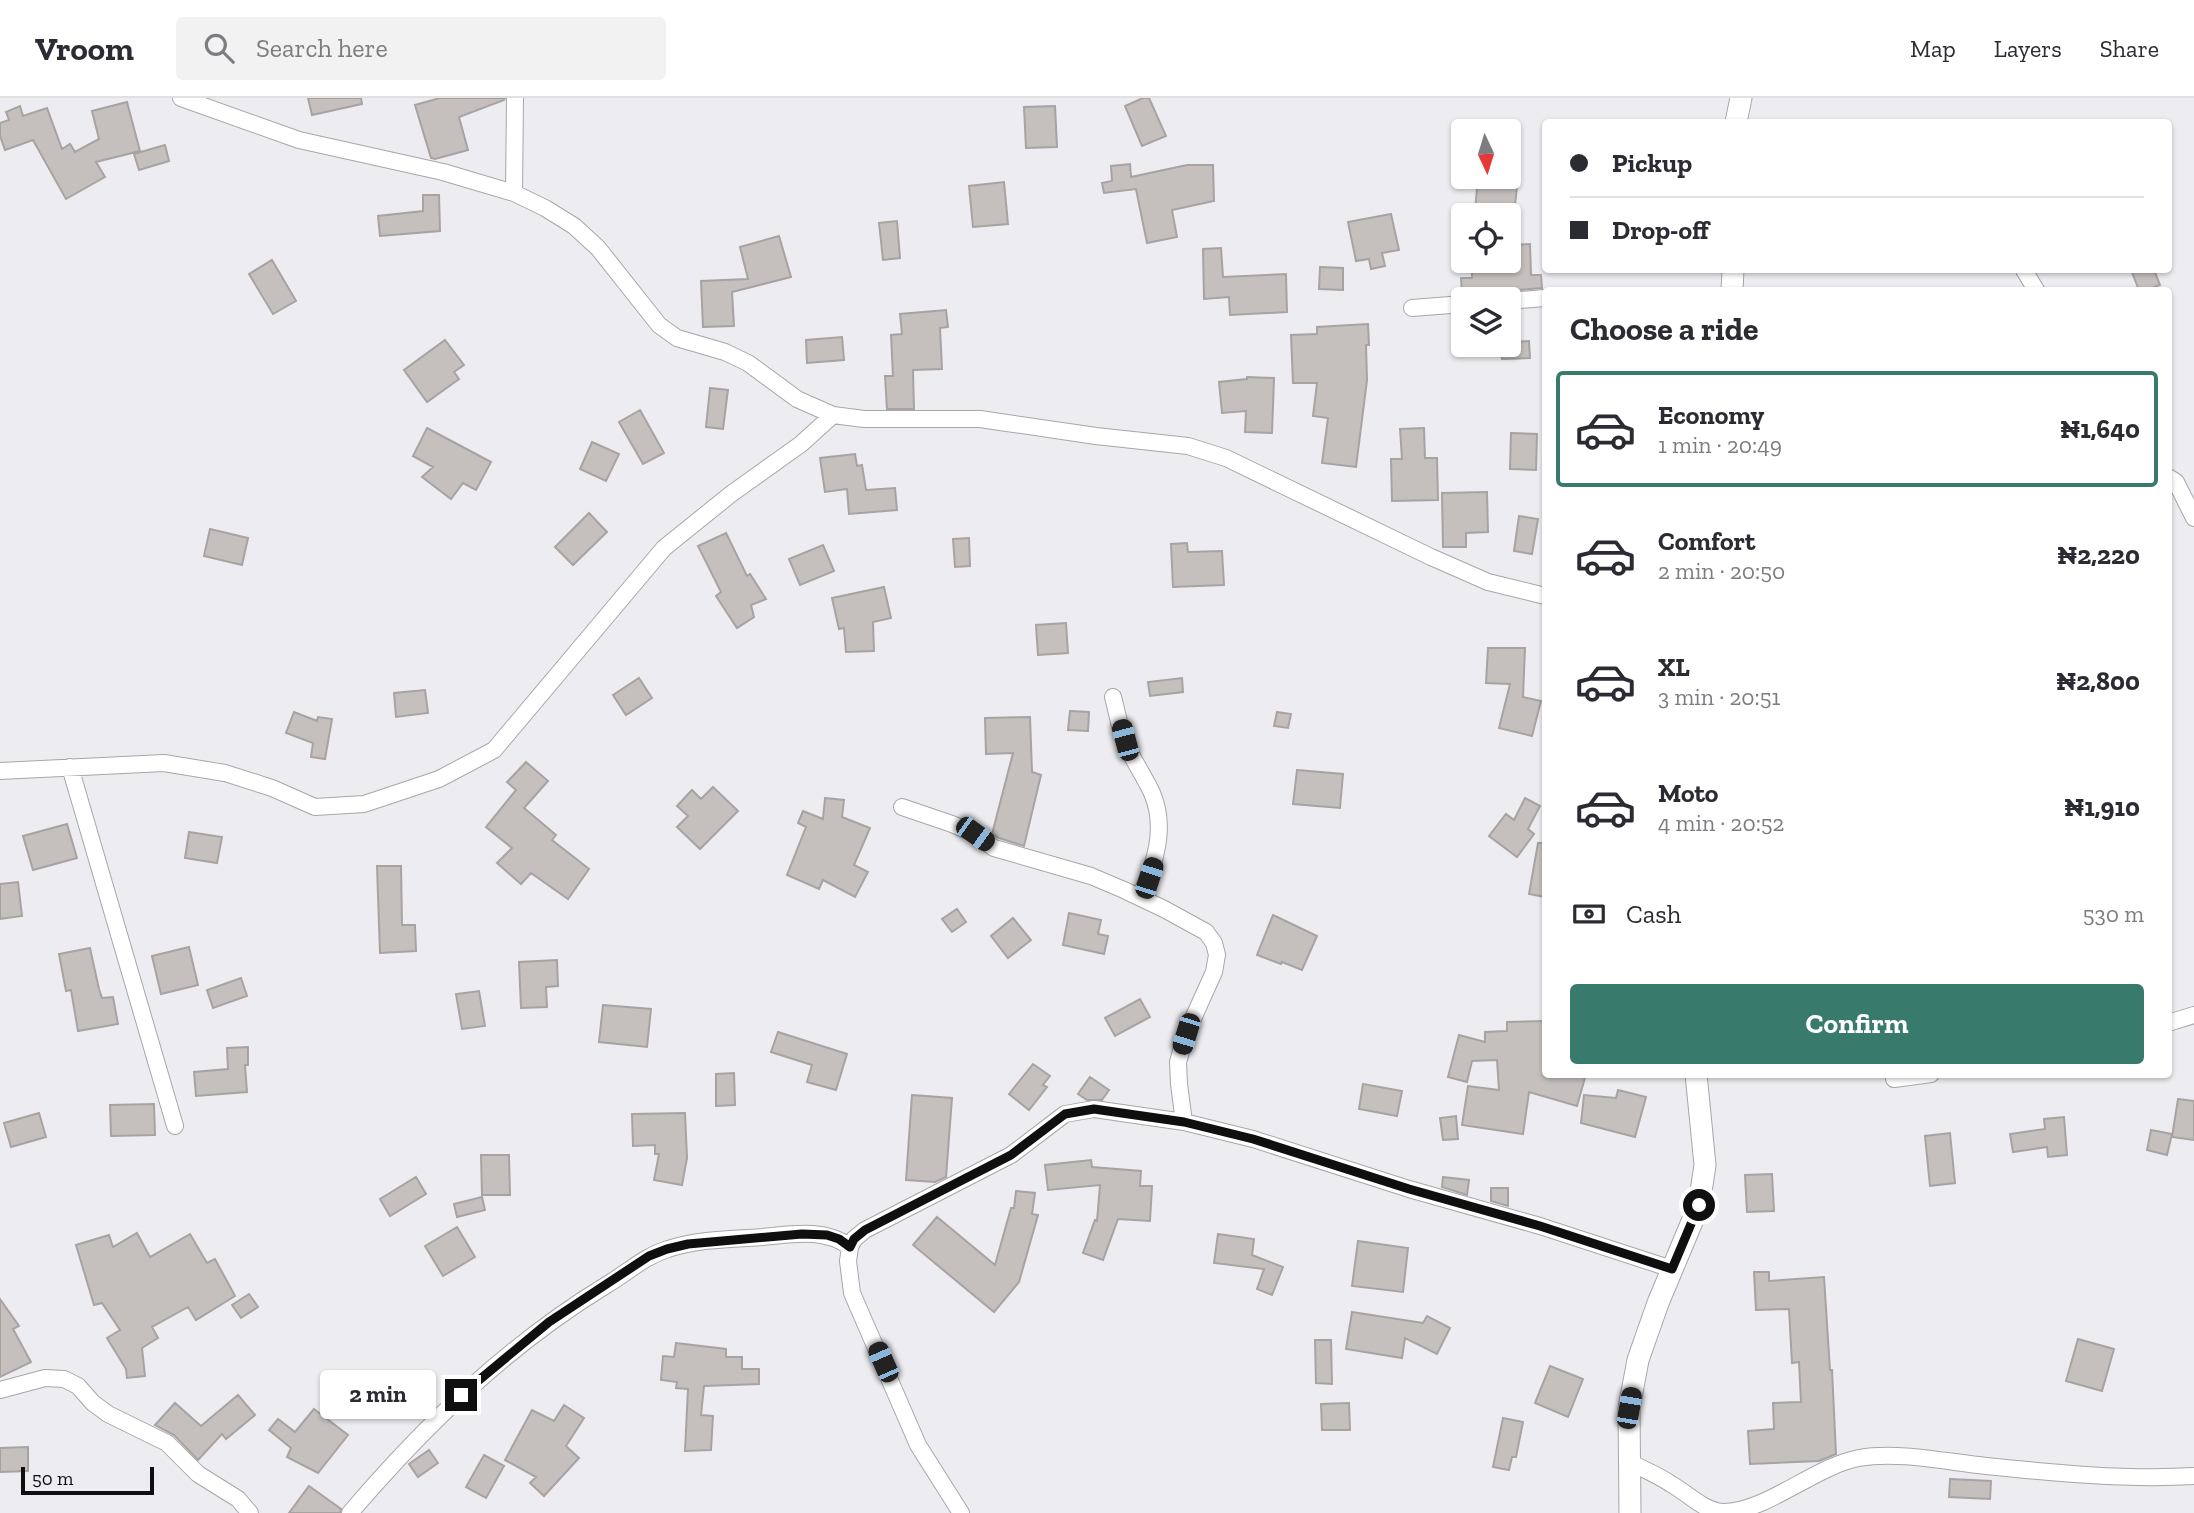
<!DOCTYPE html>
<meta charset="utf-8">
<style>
body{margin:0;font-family:"Zilla Slab",serif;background:#f2f2f3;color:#2b2b33;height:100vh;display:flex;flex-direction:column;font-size:26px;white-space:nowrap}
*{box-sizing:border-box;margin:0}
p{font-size:23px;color:#7c7c81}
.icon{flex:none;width:38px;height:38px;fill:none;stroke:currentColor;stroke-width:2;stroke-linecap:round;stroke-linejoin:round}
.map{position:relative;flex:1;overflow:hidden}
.side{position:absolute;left:1542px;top:189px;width:630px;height:791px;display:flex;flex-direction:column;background:#fff;border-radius:7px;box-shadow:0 2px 5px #0004}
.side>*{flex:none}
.hud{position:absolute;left:1542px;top:21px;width:630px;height:154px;border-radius:7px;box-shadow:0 2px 5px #0004;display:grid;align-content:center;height:154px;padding:0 28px;background:#fff}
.needle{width:46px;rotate:176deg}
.buttons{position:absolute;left:1451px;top:21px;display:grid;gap:14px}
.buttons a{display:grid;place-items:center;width:70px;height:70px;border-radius:7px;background:#fff;box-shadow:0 2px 5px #0004;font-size:35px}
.scale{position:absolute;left:21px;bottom:18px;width:133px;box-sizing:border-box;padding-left:7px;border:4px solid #0f0f10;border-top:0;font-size:19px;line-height:24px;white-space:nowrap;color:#0f0f10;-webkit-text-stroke:5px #edecf0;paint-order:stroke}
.end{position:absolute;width:32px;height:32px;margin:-16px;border:9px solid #0f0f10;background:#fff;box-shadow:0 0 0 4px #fff}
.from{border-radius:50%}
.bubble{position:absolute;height:49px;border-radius:7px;background:#fff;box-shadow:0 2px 5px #0004;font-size:23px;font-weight:700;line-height:49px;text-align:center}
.car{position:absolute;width:21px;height:42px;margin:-21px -10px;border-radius:9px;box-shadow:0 0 5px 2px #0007;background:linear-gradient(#222 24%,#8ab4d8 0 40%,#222 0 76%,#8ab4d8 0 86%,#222 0)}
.hud b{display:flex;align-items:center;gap:24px;height:66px;font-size:26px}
.hud b+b{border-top:2px solid #e1e1e2}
.hud i{width:18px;height:18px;background:#2b2b33}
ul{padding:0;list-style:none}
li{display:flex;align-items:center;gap:21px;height:116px;margin:0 14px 10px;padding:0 14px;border:4px solid transparent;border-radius:7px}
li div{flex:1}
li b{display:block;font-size:26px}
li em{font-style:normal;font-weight:700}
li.active{border-color:#387a6c}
li>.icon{width:63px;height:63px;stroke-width:1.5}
h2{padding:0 28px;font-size:32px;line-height:84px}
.pay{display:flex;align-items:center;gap:18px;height:77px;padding:0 28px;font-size:26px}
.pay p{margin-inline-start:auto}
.cta{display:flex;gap:14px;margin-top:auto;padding:14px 28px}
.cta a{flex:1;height:80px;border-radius:7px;background:#387a6c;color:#fff;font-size:28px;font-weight:700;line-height:80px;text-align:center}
header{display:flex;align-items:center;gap:42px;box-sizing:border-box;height:98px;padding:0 35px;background:#fff;border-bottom:2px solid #e1e1e2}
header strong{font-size:33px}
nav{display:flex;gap:38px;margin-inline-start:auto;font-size:24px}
.search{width:490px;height:63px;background:#f2f2f3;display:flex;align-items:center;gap:18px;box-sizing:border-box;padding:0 24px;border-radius:7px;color:#7c7c81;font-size:26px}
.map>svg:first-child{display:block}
.building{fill:#c5c0be;stroke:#a8a3a2;stroke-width:2}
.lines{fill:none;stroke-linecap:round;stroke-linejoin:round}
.minor-casing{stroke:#a7a6aa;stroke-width:18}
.tertiary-casing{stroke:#a7a6aa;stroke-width:23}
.minor{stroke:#fff;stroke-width:16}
.tertiary{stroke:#fff;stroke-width:21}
.route{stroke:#0f0f10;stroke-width:9}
</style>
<header>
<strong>Vroom</strong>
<div class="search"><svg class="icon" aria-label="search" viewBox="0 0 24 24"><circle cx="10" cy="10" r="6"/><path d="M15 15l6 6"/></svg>Search here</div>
<nav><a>Map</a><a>Layers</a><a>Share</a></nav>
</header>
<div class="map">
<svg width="2194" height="1415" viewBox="0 0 2194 1415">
<rect width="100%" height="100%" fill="#edecf0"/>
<path class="building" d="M308,0H361L362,6L312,17Z
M440,0H505L504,2L459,19L468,52L435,61L431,60L415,7Z
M1143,0H1149L1166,38L1142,48L1125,8Z
M127,4L140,53L96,64L105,79L66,101L33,42L5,52L0,38V25L9,22L6,14L20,8L23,18L47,10L62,51L70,46L75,54L99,41L92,13Z
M1055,8L1057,49L1026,50L1024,9Z
M165,47L169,63L139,72L134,56Z
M1130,66L1131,79L1187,67H1213L1214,103L1172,112L1177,139L1147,145L1136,91L1104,95L1102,85L1112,83L1111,68Z
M1478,79H1518L1514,117L1475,113Z
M1004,84L1008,126L973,129L969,88Z
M423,97H439L440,133L380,138L378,118L423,113Z
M1391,116L1399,152L1382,155L1385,168L1371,171L1369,161L1356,163L1348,124Z
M897,123L900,160L883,162L879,125Z
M779,138L791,179L732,194L734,228L703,229L701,183L748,181L740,149Z
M1530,146L1531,177H1541L1542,190L1507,193L1499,197L1470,199L1462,196L1461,180H1472V163H1508V147Z
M1221,150L1223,179L1286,176L1287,214L1230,217L1229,199L1204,201L1203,151Z
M272,162L296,203L273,216L249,176Z
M1320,169L1343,170V192L1319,191Z
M2131,172H2154L2160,187L2147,192H2139Z
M946,212L948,229L940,230L942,271L913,272L914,311H887L885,278H893L891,237L902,236L900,216Z
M1368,226L1369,247H1366L1367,282L1356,369L1322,365L1328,320L1313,318L1317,285H1293L1291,237L1317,236V229Z
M842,239L844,262L807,265L806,242Z
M445,242L464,267L454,274L459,281L427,304L404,272Z
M1529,243L1530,260L1502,261L1501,247H1508V244Z
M1247,279L1274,280L1272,335L1245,334L1246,313L1222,315L1219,284L1247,281Z
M710,290L728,292L723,331L706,329Z
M640,312L664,355L643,366L619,324Z
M427,330L491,364L476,392L463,385L451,401L422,379L433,369L413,358Z
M1424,330L1425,360H1437L1438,402L1392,403L1391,361H1402L1400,331Z
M1511,335L1537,336L1536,372L1510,371Z
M592,344L619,356L606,383L580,371Z
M855,356L857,368L862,367L866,392L895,390L897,412L849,416L847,391L825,394L820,360Z
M1487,394L1488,434L1466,435V449H1443L1442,395Z
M589,415L607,434L573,467L555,449Z
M1519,418L1538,421L1532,456L1514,453Z
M210,431L248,440L242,467L204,458Z
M726,435L747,478L750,476L766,501L751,507L754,519L737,530L716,498L721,494L698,448Z
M969,440L970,468L955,469L953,441Z
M1187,445L1188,454L1222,453L1224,487L1173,489L1171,446Z
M823,447L834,473L800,487L789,461Z
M884,489L891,520L873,524L874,553L846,554L844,530L839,531L832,500Z
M1066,525L1068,555L1038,557L1036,527Z
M1488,550H1525L1523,599L1541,603L1532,638L1499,630L1510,586L1486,585Z
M639,580L652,600L626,617L613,597Z
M1182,580L1183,594L1150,598L1148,584Z
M425,592L428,615L396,619L394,595Z
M1070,613L1089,614L1088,633L1068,632Z
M294,614L317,623L318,619L332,621L325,661L311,659L313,645L286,635Z
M1277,614L1291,616L1288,630L1274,628Z
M1030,619L1032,674L1041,677L1024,748L999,740L992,736L1013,655L986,656L985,620Z
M526,664L548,683L524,710L556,737L552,742L589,771L568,801L531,775L521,786L497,765L512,750L486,729L516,692L507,684Z
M1297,672L1343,676L1340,710L1293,706Z
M713,689L738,713L700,751L677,729L688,718L677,708L692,692L701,701Z
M825,700L844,702L842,719L870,730L854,767L868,774L855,799L823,782L819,791L787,777L806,729L798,725L803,713L823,721Z
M1525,700L1540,708L1528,731L1534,736L1517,759L1489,738L1506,716L1514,722Z
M67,726L77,760L33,772L23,738Z
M189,734L222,739L217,765L185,760Z
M1538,745H1545V799L1529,796Z
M377,768H401L402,827H415L416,853L380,855Z
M18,784L22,818L0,821V786Z
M957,811L966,824L952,834L942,821Z
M1069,815L1101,822L1098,836L1108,838L1104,856L1063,847Z
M1273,817L1317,838L1302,872L1282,864L1281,866L1257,857Z
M1013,820L1031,842L1008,860L991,838Z
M189,849L198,887L161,896L152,858Z
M90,850L99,891L102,900L113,899L118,926L78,933L71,892L66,893L59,856Z
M557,862L558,888L546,889L547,909L521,910L519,864Z
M241,880L247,898L213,910L207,892Z
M479,893L485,928L462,931L456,896Z
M1140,901L1150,919L1115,938L1105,920Z
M603,907L651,911L647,949L599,944Z
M1545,923V976H1586L1577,1008L1529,994L1523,1036L1462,1027L1468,988L1499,992L1497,962L1472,963L1467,984L1448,979L1459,937L1485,944V934L1507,933V924Z
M778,934L847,956L836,992L807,984L812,967L771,954Z
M248,949V967H245L247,994L196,998L194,974L228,971L227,950Z
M1033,966L1050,978L1043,987L1047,989L1029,1012L1009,996Z
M734,975L735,1007L716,1008V976Z
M1090,979L1109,992L1102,1002H1087L1078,996Z
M1363,986L1402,993L1397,1018L1359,1011Z
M1618,992L1646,999L1635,1039L1581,1025L1584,997L1616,1000Z
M912,997L952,1000L946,1079L935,1084L906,1082Z
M2178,1001L2194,1003V1042L2172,1039Z
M154,1006L155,1037L111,1038L110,1007Z
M39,1015L46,1039L11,1049L4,1025Z
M685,1015L687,1060L682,1087L654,1082L659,1056H655V1047L633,1048L632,1016Z
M1456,1018L1458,1041L1443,1042L1440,1020Z
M2064,1019L2067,1057L2048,1059L2047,1049L2013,1054L2010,1036L2045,1031L2044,1021Z
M2151,1032L2172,1036L2167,1057L2147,1052Z
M1950,1035L1955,1085L1930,1088L1925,1038Z
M481,1057H509L510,1097H482Z
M1091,1062L1092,1069L1141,1073L1140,1088H1152L1150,1123L1118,1121L1103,1162L1083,1155L1095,1122L1097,1123L1100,1087L1048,1092L1045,1067Z
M1772,1076L1774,1113L1747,1114L1745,1077Z
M416,1079L426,1096L390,1118L380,1101Z
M1443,1079L1469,1082L1467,1097L1442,1089Z
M1491,1090H1508V1108L1491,1103Z
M1016,1093L1035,1095L1032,1116L1038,1117L1019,1184L994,1214L913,1147L937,1119L995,1167L1011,1110H1014Z
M482,1099L485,1112L457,1119L454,1106Z
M457,1129L475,1159L443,1178L425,1148Z
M137,1135L150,1159L190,1136L207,1165L215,1161L235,1198L196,1222L188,1209L152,1229L158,1240L142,1250L145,1278L127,1280L126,1271L107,1240L120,1232L102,1205L94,1207L76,1147L109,1137L113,1149Z
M1218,1136L1254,1141L1252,1157L1283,1169L1272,1197L1257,1191L1264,1171L1214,1165Z
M1358,1143L1408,1150L1403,1194L1352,1188Z
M1754,1174H1769V1183L1824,1179L1830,1272H1832L1836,1356L1819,1363L1750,1366L1748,1333L1774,1331L1773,1305L1801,1304L1799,1264L1792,1265L1789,1211L1756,1212Z
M249,1196L258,1209L241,1220L232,1207Z
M0,1201L19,1228L13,1231L31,1264L0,1279Z
M1352,1214L1423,1225L1427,1218L1450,1230L1437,1256L1405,1240L1402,1260L1346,1251Z
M2078,1241L2114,1251L2102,1293L2066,1283Z
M1315,1242H1331L1332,1286L1316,1285Z
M676,1245L726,1251V1259H742V1271H759V1286L704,1288L701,1317L713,1318L711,1352L685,1353L688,1291L676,1290L677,1284L661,1282L663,1258L674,1259Z
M1550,1268L1583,1281L1568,1319L1535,1305Z
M238,1297L255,1317L226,1341L222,1336L198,1362L174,1337L155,1327L175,1305L201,1328Z
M1349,1305L1350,1332H1322L1321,1306Z
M564,1307L584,1320L566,1348L579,1360L544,1398L530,1385L536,1379L505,1362L532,1312L554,1323Z
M314,1311L348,1337L318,1375L287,1359L291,1350L269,1332L278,1321L295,1334Z
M1503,1320L1523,1324L1516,1359H1512L1509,1372L1493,1369Z
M28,1349V1373L0,1374V1350Z
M429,1352L438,1365L418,1379L409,1366Z
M484,1357L504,1368L486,1400L466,1389Z
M1950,1381L1991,1383L1990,1401L1949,1399Z
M309,1388L341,1411L340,1415H289Z"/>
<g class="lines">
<g class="minor-casing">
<path id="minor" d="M181,0L299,42L443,74L514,95L545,110L574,128L598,150L659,227L677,240L725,254L748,265L797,301L833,317L864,321H980L1096,338L1188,348L1226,360L1431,459L1488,484L1545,498
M514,95L515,0
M2024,172L2036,192
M1508,203L1545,200
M1412,210L1463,206
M2168,379L2176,384L2194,420
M1113,599C1117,613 1119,628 1124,641C1131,660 1144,677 1152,695C1167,730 1155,766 1140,799
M70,669L175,1028
M0,673L164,665L225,675L272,690L315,709L364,706L439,681L494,652L664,450L731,396L801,346L833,317
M902,709L952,726L975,736L994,750L1091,778L1124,792L1164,811L1206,834L1214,845L1217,857L1214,874L1186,936L1178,964L1179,986L1184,1024
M2168,925L2194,917
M1894,981L1931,976
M0,1292L45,1280L64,1281L78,1288L93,1305L108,1316L167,1345L198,1376L238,1401L250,1415
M1629,1364C1643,1371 1658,1377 1671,1386C1687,1395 1703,1412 1722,1414C1765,1415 1815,1368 1859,1360C1898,1353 1947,1364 1986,1368C2055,1375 2125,1382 2194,1378
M350,1415C426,1326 508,1247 608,1186C628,1174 645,1158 668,1151C698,1141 731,1141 763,1139C793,1136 825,1130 850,1149
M961,1415L918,1347L852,1195L848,1163L850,1149L854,1141L865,1132L1011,1057L1065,1016L1094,1011L1184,1024L1253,1041L1409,1091L1540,1128L1672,1171"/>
</g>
<g class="tertiary-casing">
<path id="tertiary" d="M1736,24L1741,0
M1732,192L1733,172
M1630,1415L1629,1310L1638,1262L1658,1205L1699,1107L1705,1067L1696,976"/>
</g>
<use href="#minor" class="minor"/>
<use href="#tertiary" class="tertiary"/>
</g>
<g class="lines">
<path class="route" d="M461,1297L549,1224L649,1158L667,1151L688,1146L802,1136L827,1137L839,1141L850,1149L854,1141L865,1132L1011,1057L1065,1016L1094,1011L1184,1024L1253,1041L1409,1091L1540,1128L1672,1171L1699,1107"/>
</g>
</svg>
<div class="buttons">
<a><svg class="needle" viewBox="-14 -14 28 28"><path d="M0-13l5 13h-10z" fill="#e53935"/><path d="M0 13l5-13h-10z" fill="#7c7c81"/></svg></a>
<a><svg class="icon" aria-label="locate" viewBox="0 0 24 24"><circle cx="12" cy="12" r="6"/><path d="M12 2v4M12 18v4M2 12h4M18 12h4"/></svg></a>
<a><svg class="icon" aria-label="layers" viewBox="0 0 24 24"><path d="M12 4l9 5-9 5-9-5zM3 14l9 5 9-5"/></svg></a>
</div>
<div class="scale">50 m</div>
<i class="end from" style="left:1699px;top:1107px"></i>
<i class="end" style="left:461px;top:1297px"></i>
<div class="bubble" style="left:320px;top:1272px;width:116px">2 min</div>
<i class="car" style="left:1125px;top:642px;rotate:345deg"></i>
<i class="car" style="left:975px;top:736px;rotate:126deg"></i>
<i class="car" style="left:1149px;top:780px;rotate:18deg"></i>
<i class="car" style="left:1186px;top:936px;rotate:197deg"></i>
<i class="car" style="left:883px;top:1264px;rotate:336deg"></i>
<i class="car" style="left:1629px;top:1310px;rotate:10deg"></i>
<div class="hud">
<b><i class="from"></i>Pickup</b>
<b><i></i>Drop-off</b>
</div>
<section class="side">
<h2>Choose a ride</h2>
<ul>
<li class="active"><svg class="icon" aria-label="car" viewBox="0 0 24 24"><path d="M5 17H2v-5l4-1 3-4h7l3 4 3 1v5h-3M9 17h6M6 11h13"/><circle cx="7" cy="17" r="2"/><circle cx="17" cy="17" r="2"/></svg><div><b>Economy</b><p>1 min · 20:49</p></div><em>₦1,640</em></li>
<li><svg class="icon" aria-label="car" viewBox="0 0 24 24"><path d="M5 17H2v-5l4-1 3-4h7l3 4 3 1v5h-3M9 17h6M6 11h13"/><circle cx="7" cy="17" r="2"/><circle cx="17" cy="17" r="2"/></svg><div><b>Comfort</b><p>2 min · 20:50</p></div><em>₦2,220</em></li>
<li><svg class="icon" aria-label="car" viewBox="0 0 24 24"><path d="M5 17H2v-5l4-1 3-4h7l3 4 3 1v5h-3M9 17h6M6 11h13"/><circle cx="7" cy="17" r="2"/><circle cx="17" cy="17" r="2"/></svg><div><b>XL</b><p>3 min · 20:51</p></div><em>₦2,800</em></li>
<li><svg class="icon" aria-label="car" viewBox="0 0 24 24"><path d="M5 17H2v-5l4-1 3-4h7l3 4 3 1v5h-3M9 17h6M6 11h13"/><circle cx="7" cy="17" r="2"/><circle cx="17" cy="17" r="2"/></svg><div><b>Moto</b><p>4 min · 20:52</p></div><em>₦1,910</em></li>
</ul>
<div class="pay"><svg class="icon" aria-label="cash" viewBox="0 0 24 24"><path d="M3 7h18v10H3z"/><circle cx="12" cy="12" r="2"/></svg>Cash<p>530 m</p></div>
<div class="cta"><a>Confirm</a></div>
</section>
</div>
